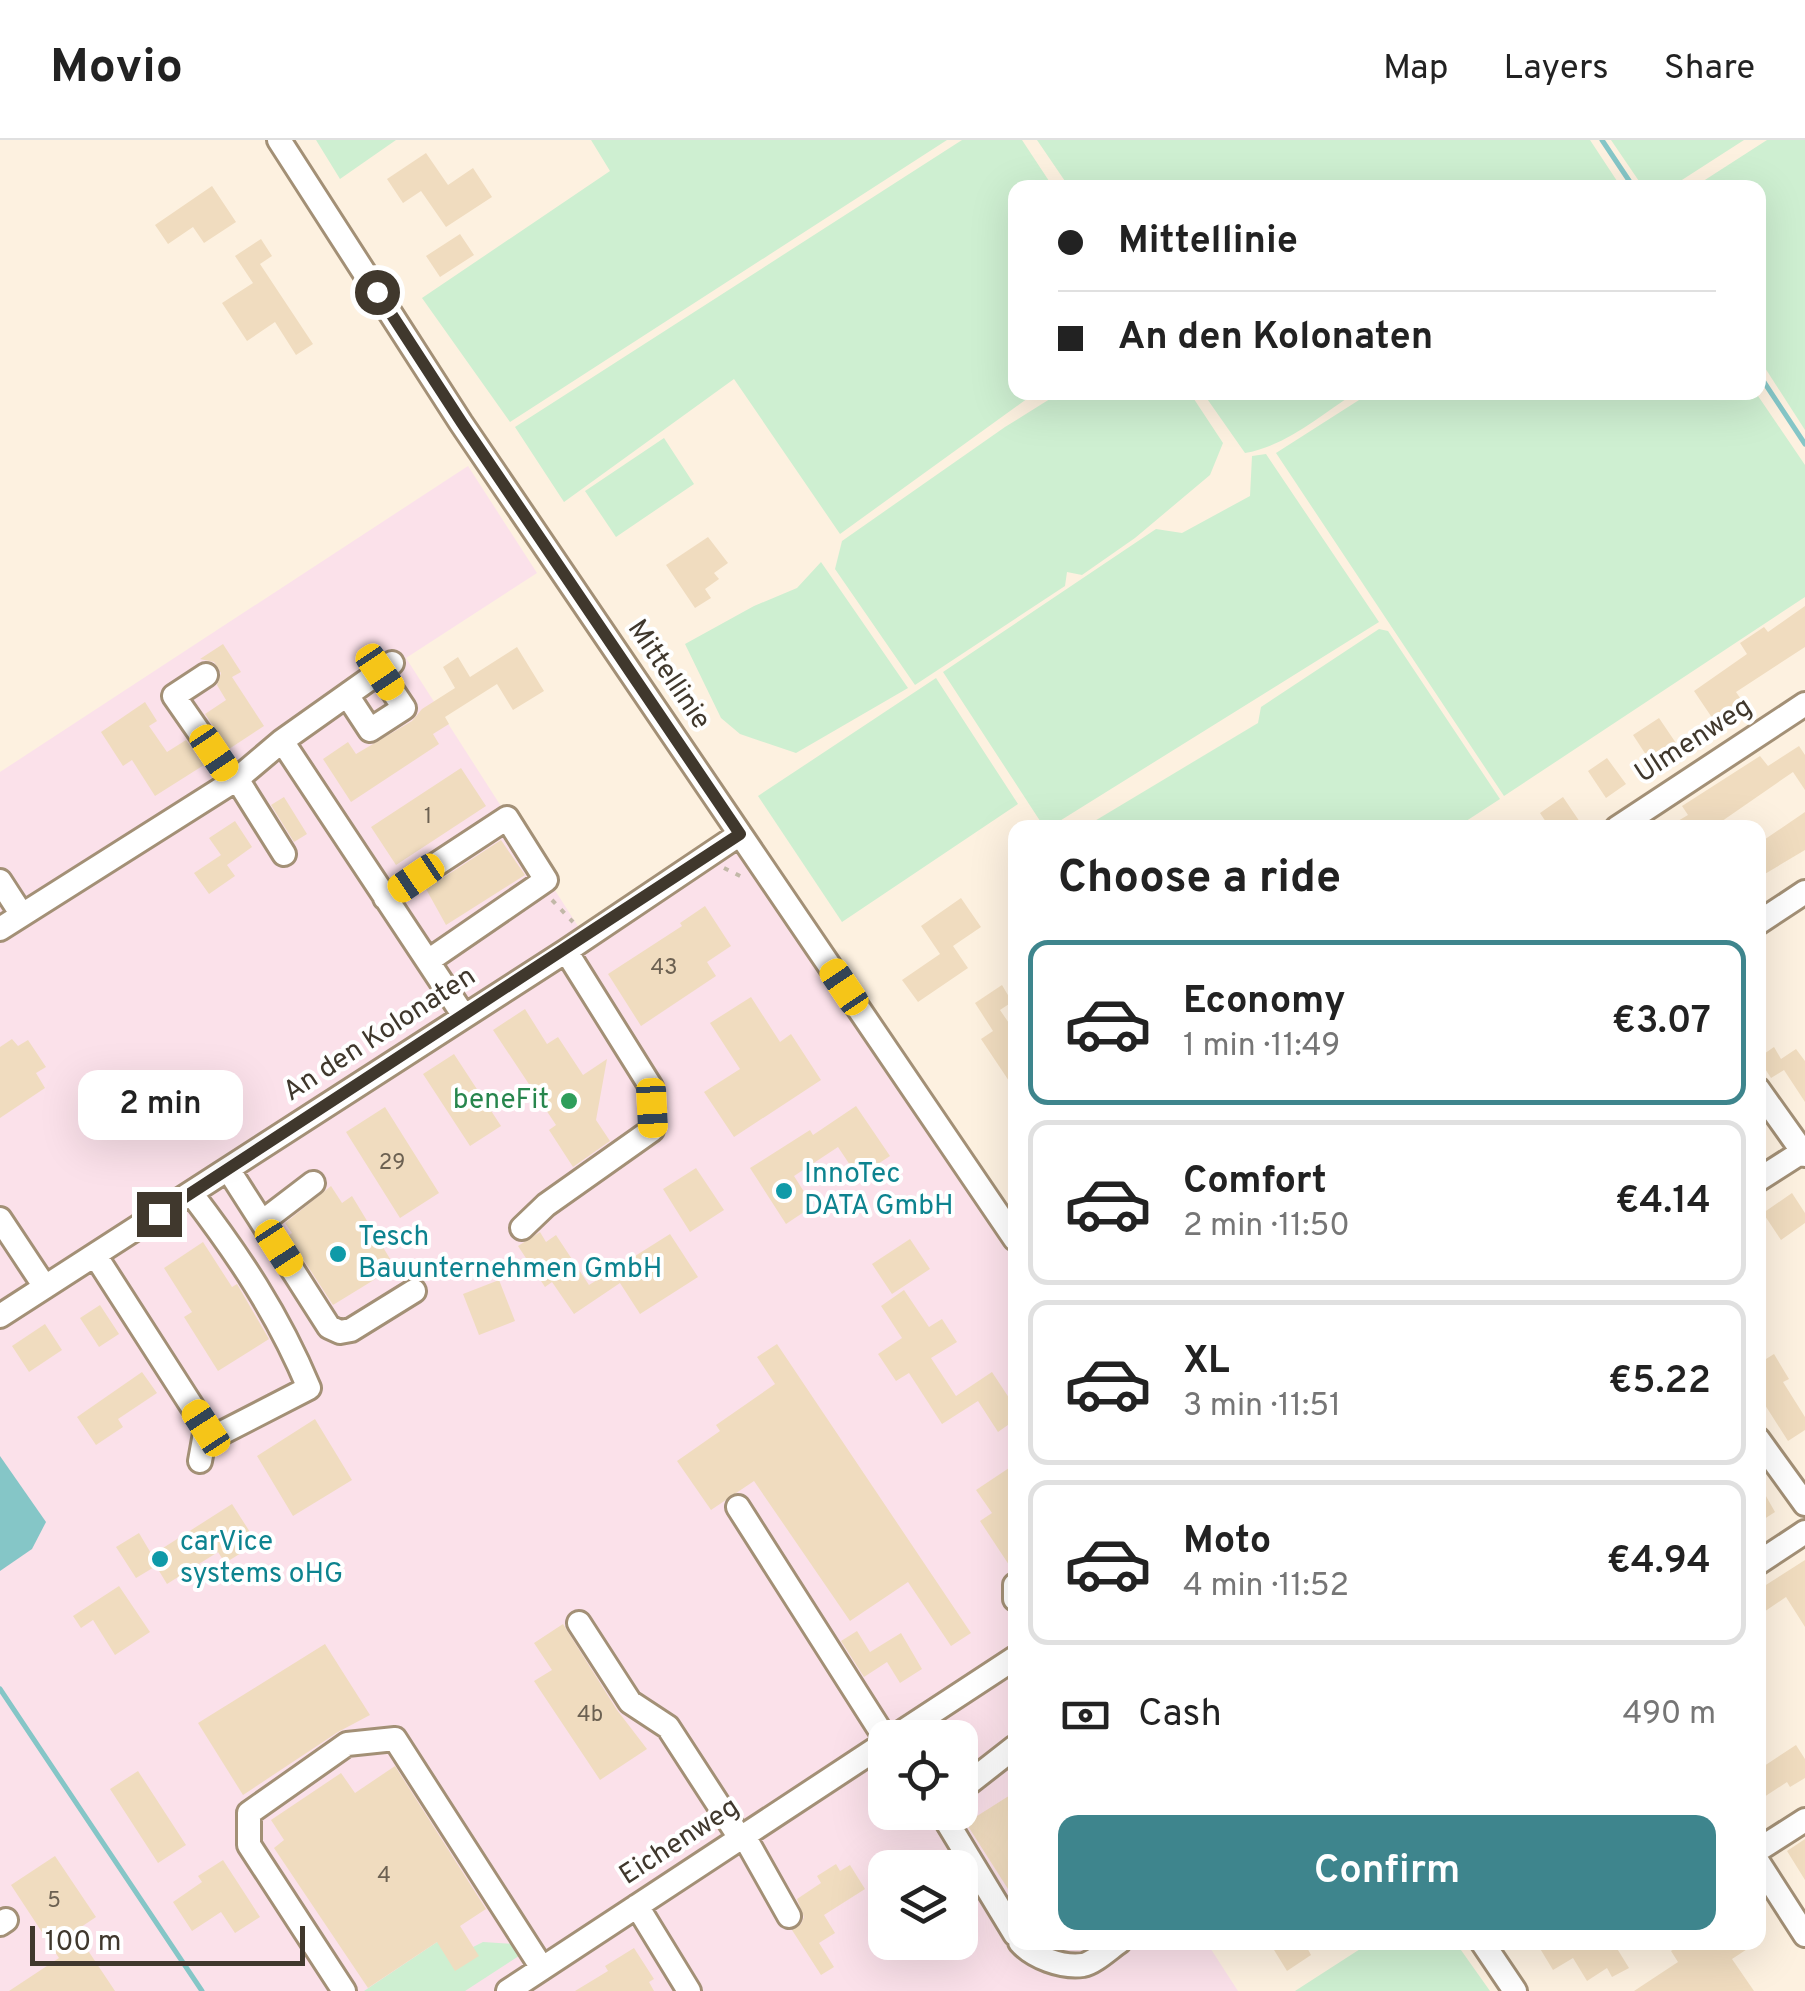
<!DOCTYPE html>
<meta charset="utf-8">
<style>
body{margin:0;font-family:Overpass,sans-serif;background:#f2f2f2;color:#222;height:100vh;display:flex;flex-direction:column;font-size:38px;white-space:nowrap}
*{box-sizing:border-box;margin:0}
p{font-size:32px;color:#767676}
.icon{flex:none;width:55px;height:55px;fill:none;stroke:currentColor;stroke-width:2;stroke-linecap:round;stroke-linejoin:round}
.map{position:relative;flex:1;overflow:hidden}
.drawer{position:absolute;left:1008px;top:680px;width:758px;height:1130px;display:flex;flex-direction:column;background:#fff;border-radius:20px;box-shadow:0 10px 40px #0002}
.drawer>*{flex:none}
.hud{position:absolute;left:1008px;top:40px;width:758px;height:220px;border-radius:20px;box-shadow:0 10px 40px #0002;display:grid;align-content:center;height:220px;padding:0 50px;background:#fff}
.controls{position:absolute;left:868px;top:1580px;display:grid;gap:20px}
.controls a{display:grid;place-items:center;width:110px;height:110px;border-radius:20px;background:#fff;box-shadow:0 10px 40px #0002;font-size:50px}
.scale{position:absolute;left:30px;bottom:25px;width:275px;box-sizing:border-box;padding-left:10px;border:5px solid #40382d;border-top:0;font-size:28px;line-height:35px;white-space:nowrap;color:#40382d;-webkit-text-stroke:8px #fff;paint-order:stroke}
.end{position:absolute;width:45px;height:45px;margin:-22px;border:12px solid #40382d;background:#fff;box-shadow:0 0 0 5px #fff}
.from{border-radius:50%}
.bubble{position:absolute;height:70px;border-radius:20px;background:#fff;box-shadow:0 10px 40px #0002;font-size:32px;font-weight:600;line-height:70px;text-align:center}
.car{position:absolute;width:30px;height:60px;margin:-30px -15px;border-radius:12px;box-shadow:0 0 8px 2px #0007;background:linear-gradient(#f5c518 24%,#345 0 40%,#f5c518 0 76%,#345 0 86%,#f5c518 0)}
.hud b{display:flex;align-items:center;gap:35px;height:95px;font-size:38px}
.hud b+b{border-top:2px solid #e0e0e0}
.hud i{width:25px;height:25px;background:#222}
ul{padding:0;list-style:none}
li{display:flex;align-items:center;gap:30px;height:165px;margin:0 20px 15px;padding:0 30px;border:5px solid #e0e0e0;border-radius:20px}
li div{flex:1}
li b{display:block;font-size:38px}
li em{font-style:normal;font-weight:600}
li.selected{border-color:#3e858d}
li>.icon{width:90px;height:90px;stroke-width:1.5}
h2{padding:0 50px;font-size:45px;line-height:120px}
.pay{display:flex;align-items:center;gap:25px;height:110px;padding:0 50px;font-size:38px}
.pay p{margin-inline-start:auto}
.primary-button{display:flex;gap:20px;margin-top:auto;padding:20px 50px}
.primary-button a{flex:1;height:115px;border-radius:20px;background:#3e858d;color:#fff;font-size:40px;font-weight:600;line-height:115px;text-align:center}
header{display:flex;align-items:center;gap:60px;box-sizing:border-box;height:140px;padding:0 50px;background:#fff;border-bottom:2px solid #e0e0e0}
header strong{font-size:48px}
nav{display:flex;gap:55px;margin-inline-start:auto;font-size:35px}
.map>svg:first-child{display:block}
.commercial{fill:#fbe1ea;fill-rule:evenodd}
.green{fill:#ceefd1}
.water{fill:#85c6c7}
.lines{fill:none;stroke-linecap:round;stroke-linejoin:round}
.stream{stroke:#85c6c7;stroke-width:5}
.building{fill:#f0dcbf}
.minor-casing{stroke:#a39076;stroke-width:28}
.path{stroke:#c2b8a8;stroke-width:4;stroke-dasharray:5 8;stroke-linecap:butt}
.minor{stroke:#fff;stroke-width:22}
.route{stroke:#40382d;stroke-width:12}
.leisure-dot{fill:#2e9e5b;stroke:#fff;stroke-width:4}
.culture-dot{fill:#0f9aa8;stroke:#fff;stroke-width:4}
.labels{text-anchor:middle;dominant-baseline:central;stroke-width:8;stroke-linejoin:round;paint-order:stroke}
.number-label{font-size:22px;fill:#6c6152}
.street-label{font-size:28px;fill:#40382d;stroke:#fff}
.leisure-label{font-size:28px;fill:#27864d;stroke:#fff;text-anchor:end}
.culture-label{font-size:28px;fill:#0d838f;stroke:#fff;text-anchor:start}
</style>
<header>
<strong>Movio</strong>
<nav><a>Map</a><a>Layers</a><a>Share</a></nav>
</header>
<div class="map">
<svg width="1805" height="1851" viewBox="0 0 1805 1851">
<rect width="100%" height="100%" fill="#fdf1e0"/>
<path class="commercial" d="M468,326L537,433L406,518L583,794L740,694L1015,1099V1802L1207,1803L1238,1851H0V632ZM885,1598H960V1672H885ZM885,1728H960V1802H885Z"/>
<path class="green" d="M316,0H396L340,39Z
M591,0H947L510,282L422,158L610,31Z
M962,0H1022L1053,47L1015,48V252L1035,253L840,394L734,239L564,362L515,287Z
M1037,0H1590L1621,47H1069Z
M1611,0H1744L1671,47H1643Z
M1767,0H1805V290L1758,217V48L1694,47Z
M1061,252L1190,253L1223,303L1210,335L1135,398L1082,435L1067,432L1065,446L915,545L835,429L842,401L1005,287Z
M1203,253H1355C1321,275 1286,306 1245,313Z
M1370,253H1756L1805,325V457L1504,656L1276,313Z
M664,298L694,344L616,397L585,351Z
M1266,314L1379,482L1050,687H1044L943,532L1156,389L1182,393L1250,356L1252,316Z
M821,422L908,548L796,613L740,594L721,578L685,504L754,466L797,448Z
M1379,489L1388,491L1500,659L1457,687H1096L1093,682L1258,583L1261,567Z
M936,538L1018,664L842,782L758,656Z
M437,1802L473,1807L483,1802L516,1804L522,1814L465,1851H364Z
M1371,1802L1456,1803L1490,1851H1295Z"/>
<path class="water" d="M0,1316L46,1382L32,1409L0,1431Z"/>
<g class="lines">
<path class="stream" d="M1602,0L1634,48
M1758,233L1805,304
M0,1549L202,1851"/>
</g>
<path class="building" d="M426,13L448,45L473,28L492,57L446,87L421,51L403,63L387,39Z
M212,46L236,82L204,103L193,87L168,104L155,85Z
M460,94L474,115L440,137L426,116Z
M261,99L272,116L260,124L313,204L296,215L275,182L247,201L222,163L253,143L235,116Z
M708,397L728,423L714,433L719,439L705,449L711,458L695,468L666,425Z
M1805,466V507L1736,552L1747,568L1719,588L1694,551L1747,514L1740,503L1764,487L1768,492Z
M223,504L241,532L232,537L264,586L229,609L205,574L226,560L217,545L221,533L214,522L200,519Z
M517,507L544,551L513,570L497,544L445,577L449,584L433,594L439,604L351,662L323,619L348,602L356,614L412,581L422,569L455,548L443,527L458,517L470,537Z
M145,562L157,581L149,586L167,612L186,600L204,625L155,656L132,620L123,626L101,592Z
M1659,578L1680,609L1654,627L1633,595Z
M1799,606L1805,615V650L1793,632L1712,688H1666L1688,675L1682,666L1760,616L1768,626Z
M1607,618L1626,644L1606,658L1588,631Z
M461,628L486,666L396,725L371,687Z
M284,657L307,694L294,702L271,665Z
M1563,657L1584,688H1550L1540,673Z
M1805,672V710L1758,738V704Z
M235,681L252,707L227,725L235,736L209,754L194,733L221,715L209,698Z
M501,700L525,735L446,785L426,749Z
M961,758L981,787L953,806L968,828L918,862L902,840L940,814L921,786Z
M705,766L731,806L707,822L716,836L641,886L608,834L682,786L680,783Z
M1002,845L1012,862L1000,870L1015,892V950L981,899L993,891L975,863Z
M751,857L780,902L791,894L821,940L734,997L704,952L740,929L710,883Z
M525,869L547,904L558,897L583,935L607,919L596,980L610,1001L573,1027L549,990L556,985L493,890Z
M12,899L18,906L28,900L46,927L36,933L45,948L0,978V907Z
M1774,907L1781,919L1796,909L1805,921V962L1784,930L1771,938L1758,918Z
M454,914L501,986L470,1006L423,934Z
M856,966L890,1016L858,1037L838,1007L794,1036L813,1066L786,1084L750,1028L810,990L813,995Z
M385,967L439,1053L400,1078L346,992Z
M696,1028L724,1070L690,1092L663,1049Z
M331,1046L342,1063L352,1056L395,1127L333,1165L288,1096L292,1093L285,1083Z
M1792,1053L1805,1073V1083L1781,1100L1763,1073Z
M540,1092L546,1102L556,1095L589,1145L670,1094L698,1137L640,1174L620,1143L574,1174L552,1142L545,1147L518,1106Z
M910,1099L930,1129L892,1154L872,1124Z
M203,1102L232,1147L237,1144L269,1199L218,1231L184,1177L192,1172L164,1128Z
M499,1140L515,1181L479,1195L463,1154Z
M904,1150L929,1187L942,1179L957,1202L931,1218L956,1256L992,1232L1015,1267V1280L998,1292L978,1261L942,1284L909,1233L896,1241L878,1214L902,1198L881,1166Z
M100,1165L119,1194L99,1207L80,1178Z
M45,1184L62,1210L29,1232L12,1206Z
M777,1204L971,1493L951,1506L908,1442L850,1481L754,1341L711,1370L677,1321L720,1291L716,1285L775,1244L757,1217Z
M1774,1214L1789,1239L1783,1242L1805,1277V1290L1788,1301L1758,1254V1224Z
M142,1232L157,1253L118,1279L123,1287L96,1305L77,1277Z
M315,1279L352,1340L293,1376L257,1316Z
M1015,1324V1430L1013,1431L980,1381L992,1373L976,1350Z
M1758,1342L1775,1372L1758,1383Z
M232,1364L257,1403L225,1423L218,1412L167,1444L156,1426L136,1438L116,1407L139,1393L152,1415Z
M1805,1420V1487L1786,1457L1758,1476V1450Z
M119,1446L150,1492L115,1515L93,1480L81,1488L73,1476Z
M563,1484L617,1570L647,1609L600,1640L534,1541L552,1530L534,1503Z
M857,1491L870,1512L901,1493L922,1529L900,1543L887,1522L864,1537L841,1501Z
M325,1504L370,1575L338,1592L243,1655L198,1583Z
M1796,1605L1805,1619V1638L1790,1647L1787,1642L1758,1661V1630Z
M395,1626L486,1769L460,1786L479,1816L455,1831L437,1802L368,1848L274,1708L284,1700L271,1680L341,1633L355,1653Z
M138,1631L186,1705L158,1723L110,1649Z
M1015,1652V1760L966,1683Z
M1805,1699V1740L1787,1711Z
M55,1716L96,1777L75,1791L115,1851H9L59,1818L11,1745Z
M223,1720L260,1777L235,1793L221,1772L192,1791L173,1762L202,1742L198,1736Z
M836,1724L840,1731L850,1725L865,1749L824,1775L835,1793L819,1803L834,1827L821,1835L792,1790L801,1784L804,1777L797,1759L821,1743L817,1736Z
M1269,1802H1304L1311,1815L1287,1831Z
M1536,1802H1613L1629,1828L1612,1837L1607,1828L1587,1841L1573,1818L1553,1830Z
M1684,1802H1758L1732,1819L1754,1851H1634L1678,1822L1671,1811Z
M634,1808L654,1839L649,1842L654,1851H575L608,1831L605,1826Z"/>
<g class="lines">
<g class="minor-casing">
<path id="minor" d="M279,0L461,283L1015,1099
M392,523L282,601L464,876
M206,535L174,556L233,641
M347,555L370,590L404,568L380,532
M237,639L284,714
M1617,688L1805,564
M0,741L22,775
M385,758L507,678L546,740L428,821
M1758,783L1805,752
M0,789L237,639L282,601
M1758,949L1805,1015
M228,1029L329,1187L340,1192L351,1190L414,1151
M1758,1040L1805,1010
M191,1053C239,1116 278,1174 309,1248L204,1302
M0,1079L45,1147
M262,1082L313,1043
M522,1088L546,1065L652,990L651,947L566,811
M95,1115L206,1288L200,1321
M0,1176L566,811L740,694
M1758,1299L1805,1364
M738,1367L885,1598
M1758,1423L1805,1392
M1015,1445V1459
M579,1483L630,1562L668,1587L740,1698
M893,1598L1015,1518
M960,1650L1015,1607
M941,1672L1015,1794
M744,1696L789,1776
M1758,1710L1805,1680
M1758,1722L1805,1795
M637,1766L689,1851
M0,1784L6,1780
M1020,1802C1033,1817 1062,1828 1083,1825C1094,1823 1109,1809 1119,1802
M1482,1802L1515,1851
M344,1851L249,1705V1673L347,1604L395,1599L542,1828
M508,1851L885,1603"/>
</g>
<path class="path" d="M724,728L742,737
M552,760L573,782"/>
<use href="#minor" class="minor"/>
</g>
<g class="lines">
<path class="route" d="M159,1074L740,694L462,283L377,152"/>
</g>
<circle class="leisure-dot" cx="569" cy="961" r="10"/>
<g class="culture-dot">
<circle cx="784" cy="1051" r="10"/>
<circle cx="338" cy="1114" r="10"/>
<circle cx="160" cy="1419" r="10"/>
</g>
<g class="labels">
<g class="number-label">
<text x="428" y="677">1</text>
<text x="664" y="828">43</text>
<text x="392" y="1023">29</text>
<text x="590" y="1575">4b</text>
<text x="384" y="1736">4</text>
<text x="54" y="1761">5</text>
</g>
<g class="street-label">
<text transform="translate(668 535) rotate(56)">Mittellinie</text>
<text transform="translate(1694 601) rotate(-33)">Ulmenweg</text>
<text transform="translate(380 895) rotate(-33)">An den Kolonaten</text>
<text transform="translate(680 1702) rotate(-33)">Eichenweg</text>
</g>
<g class="leisure-label">
<text x="549" y="961">beneFit</text>
</g>
<g class="culture-label">
<text x="804" y="1035">InnoTec<tspan x="804" dy="32">DATA GmbH</tspan></text>
<text x="358" y="1098">Tesch<tspan x="358" dy="32">Bauunternehmen GmbH</tspan></text>
<text x="180" y="1403">carVice<tspan x="180" dy="32">systems oHG</tspan></text>
</g>
</g>
</svg>
<div class="controls">
<a><svg class="icon" aria-label="locate" viewBox="0 0 24 24"><circle cx="12" cy="12" r="6"/><path d="M12 2v4M12 18v4M2 12h4M18 12h4"/></svg></a>
<a><svg class="icon" aria-label="layers" viewBox="0 0 24 24"><path d="M12 4l9 5-9 5-9-5zM3 14l9 5 9-5"/></svg></a>
</div>
<div class="scale">100 m</div>
<i class="end from" style="left:377px;top:152px"></i>
<i class="end" style="left:159px;top:1074px"></i>
<div class="bubble" style="left:78px;top:930px;width:165px">2 min</div>
<i class="car" style="left:380px;top:532px;rotate:146deg"></i>
<i class="car" style="left:214px;top:613px;rotate:146deg"></i>
<i class="car" style="left:416px;top:738px;rotate:236deg"></i>
<i class="car" style="left:844px;top:847px;rotate:326deg"></i>
<i class="car" style="left:652px;top:968px;rotate:177deg"></i>
<i class="car" style="left:279px;top:1108px;rotate:147deg"></i>
<i class="car" style="left:206px;top:1288px;rotate:327deg"></i>
<div class="hud">
<b><i class="from"></i>Mittellinie</b>
<b><i></i>An den Kolonaten</b>
</div>
<section class="drawer">
<h2>Choose a ride</h2>
<ul>
<li class="selected"><svg class="icon" aria-label="car" viewBox="0 0 24 24"><path d="M5 17H2v-5l4-1 3-4h7l3 4 3 1v5h-3M9 17h6M6 11h13"/><circle cx="7" cy="17" r="2"/><circle cx="17" cy="17" r="2"/></svg><div><b>Economy</b><p>1 min · 11:49</p></div><em>€3.07</em></li>
<li><svg class="icon" aria-label="car" viewBox="0 0 24 24"><path d="M5 17H2v-5l4-1 3-4h7l3 4 3 1v5h-3M9 17h6M6 11h13"/><circle cx="7" cy="17" r="2"/><circle cx="17" cy="17" r="2"/></svg><div><b>Comfort</b><p>2 min · 11:50</p></div><em>€4.14</em></li>
<li><svg class="icon" aria-label="car" viewBox="0 0 24 24"><path d="M5 17H2v-5l4-1 3-4h7l3 4 3 1v5h-3M9 17h6M6 11h13"/><circle cx="7" cy="17" r="2"/><circle cx="17" cy="17" r="2"/></svg><div><b>XL</b><p>3 min · 11:51</p></div><em>€5.22</em></li>
<li><svg class="icon" aria-label="car" viewBox="0 0 24 24"><path d="M5 17H2v-5l4-1 3-4h7l3 4 3 1v5h-3M9 17h6M6 11h13"/><circle cx="7" cy="17" r="2"/><circle cx="17" cy="17" r="2"/></svg><div><b>Moto</b><p>4 min · 11:52</p></div><em>€4.94</em></li>
</ul>
<div class="pay"><svg class="icon" aria-label="cash" viewBox="0 0 24 24"><path d="M3 7h18v10H3z"/><circle cx="12" cy="12" r="2"/></svg>Cash<p>490 m</p></div>
<div class="primary-button"><a>Confirm</a></div>
</section>
</div>
